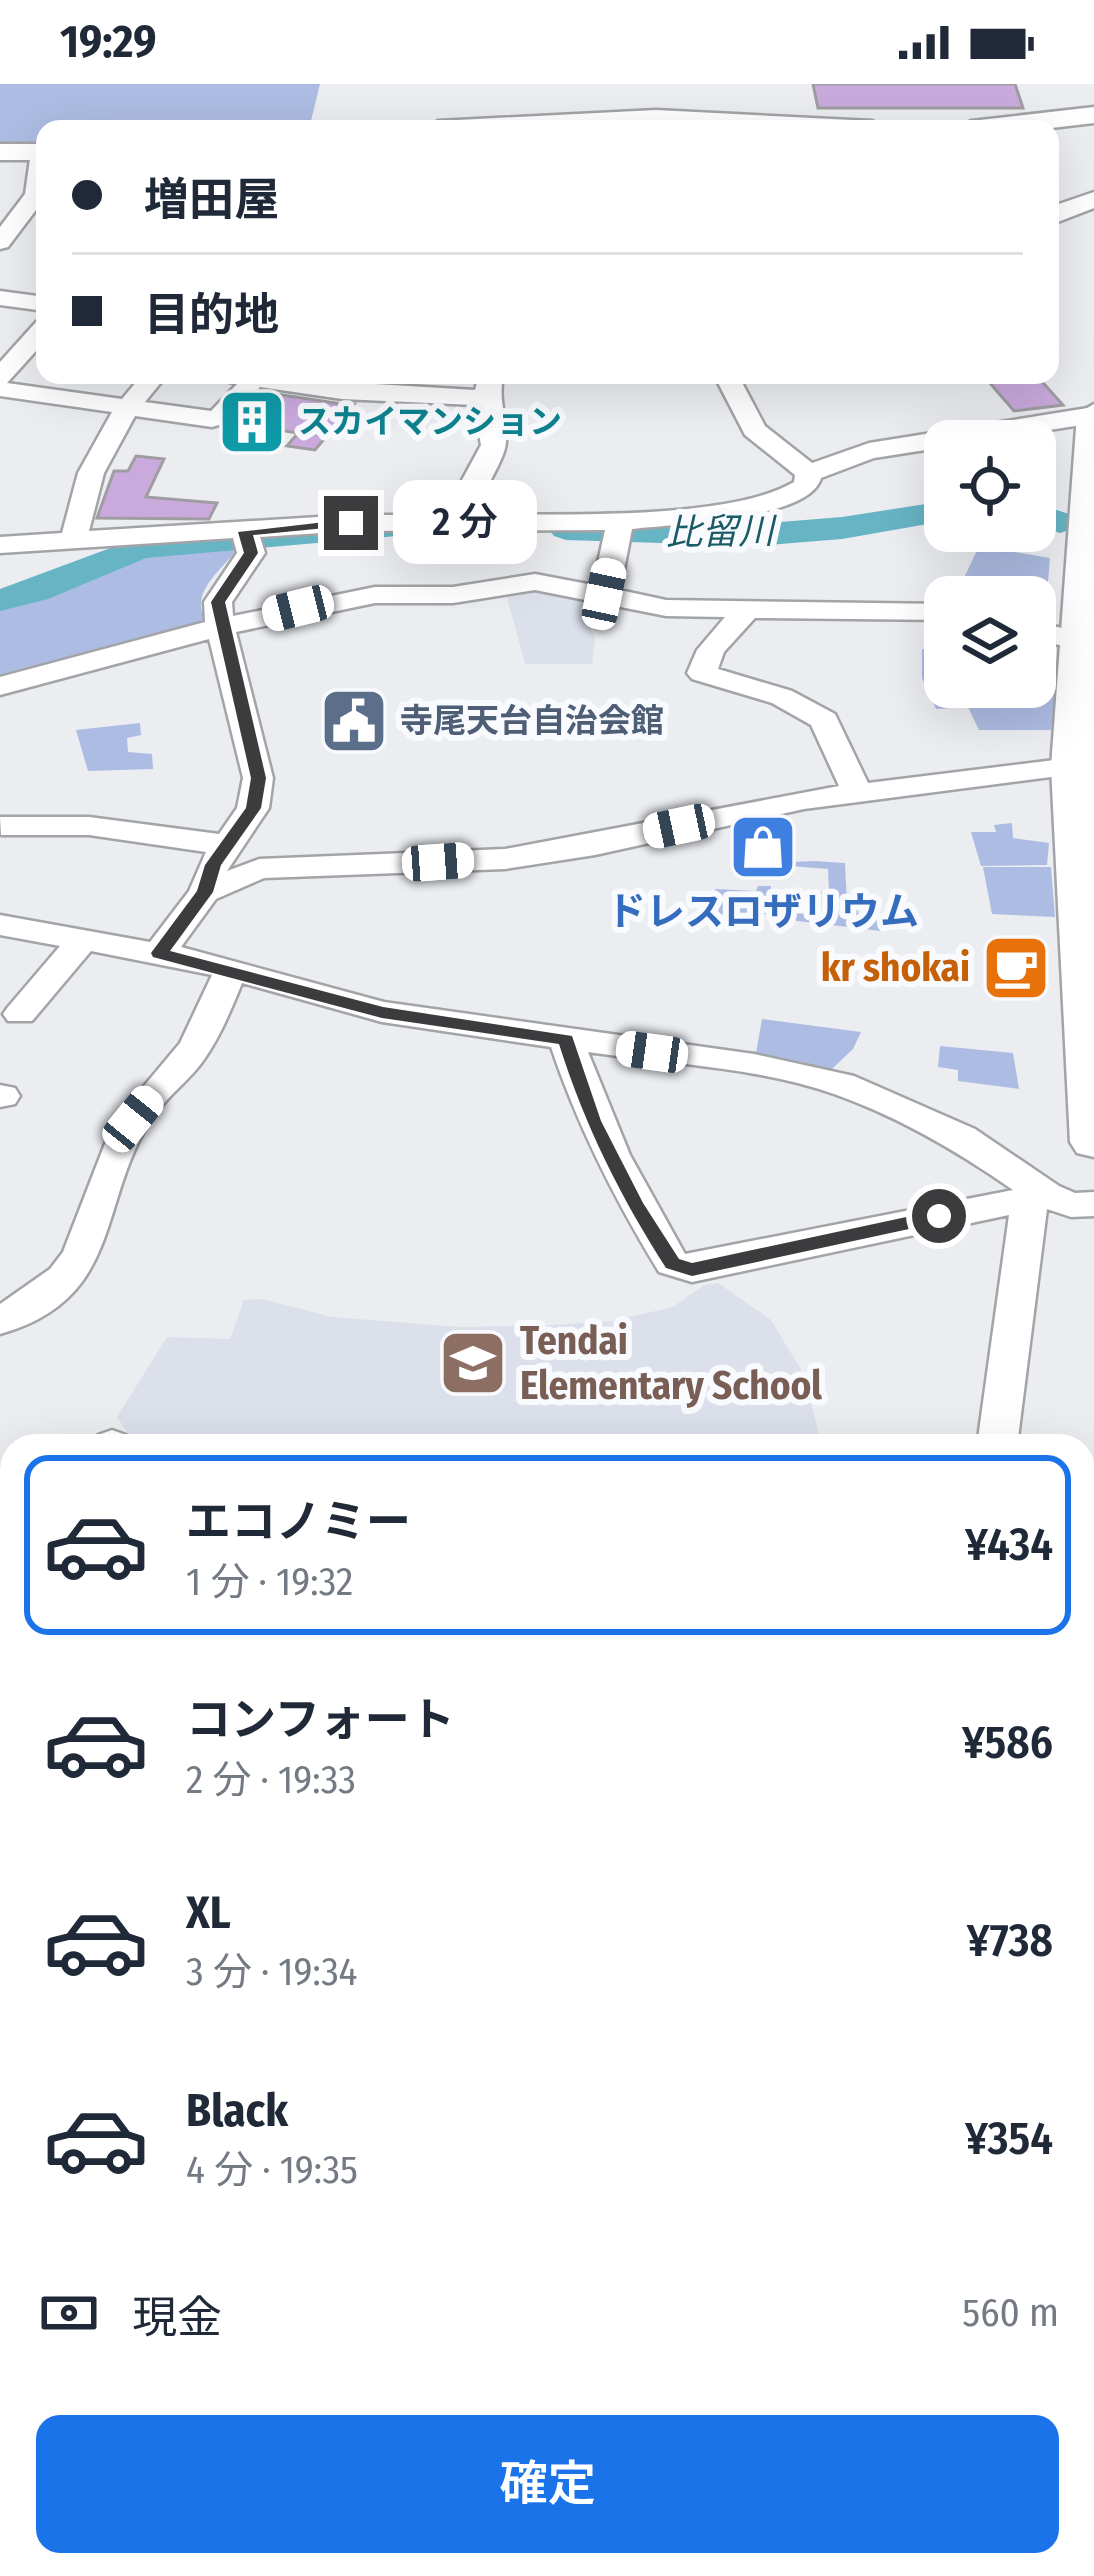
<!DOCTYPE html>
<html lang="ja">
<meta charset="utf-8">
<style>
body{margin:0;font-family:"Fira Sans Condensed","Noto Sans JP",sans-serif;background:#f6f6f7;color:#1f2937;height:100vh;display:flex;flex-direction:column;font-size:45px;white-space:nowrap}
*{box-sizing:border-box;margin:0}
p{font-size:39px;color:#747a83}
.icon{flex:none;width:66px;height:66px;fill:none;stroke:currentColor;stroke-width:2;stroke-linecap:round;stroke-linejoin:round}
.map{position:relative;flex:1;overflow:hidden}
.sheet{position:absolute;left:0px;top:1350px;width:1095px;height:1143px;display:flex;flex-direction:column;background:#fff;border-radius:36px 36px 0 0;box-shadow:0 12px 48px #0002}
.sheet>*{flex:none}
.guide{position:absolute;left:36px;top:36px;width:1023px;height:264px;border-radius:24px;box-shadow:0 12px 48px #0002;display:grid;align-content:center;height:264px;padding:0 36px;background:#fff}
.controls{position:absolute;left:924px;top:336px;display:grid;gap:24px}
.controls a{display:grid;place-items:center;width:132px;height:132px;border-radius:24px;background:#fff;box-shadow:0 12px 48px #0002;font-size:60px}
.end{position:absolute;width:54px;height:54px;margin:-27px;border:15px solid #3c3c3e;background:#fff;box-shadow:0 0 0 6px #fff}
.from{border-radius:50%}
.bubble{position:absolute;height:84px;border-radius:24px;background:#fff;box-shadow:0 12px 48px #0002;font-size:39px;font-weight:600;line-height:84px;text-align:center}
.car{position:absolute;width:36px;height:72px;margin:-36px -18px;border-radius:15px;box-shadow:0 0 9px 3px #0007;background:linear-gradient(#fff 24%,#345 0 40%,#fff 0 76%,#345 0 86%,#fff 0)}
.guide b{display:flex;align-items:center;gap:42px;height:114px;font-size:45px}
.guide b+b{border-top:3px solid #e0e1e3}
.guide i{width:30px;height:30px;background:#1f2937}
ul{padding:21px 0 0;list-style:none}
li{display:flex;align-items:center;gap:36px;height:180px;margin:0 24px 18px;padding:0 12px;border:6px solid transparent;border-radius:24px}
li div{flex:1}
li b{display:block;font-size:45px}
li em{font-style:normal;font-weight:600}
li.active{border-color:#1a73e8}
li>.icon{width:108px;height:108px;stroke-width:1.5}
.pay{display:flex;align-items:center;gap:30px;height:132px;padding:0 36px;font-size:45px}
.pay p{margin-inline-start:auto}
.button{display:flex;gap:24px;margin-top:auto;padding:24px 36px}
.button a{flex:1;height:138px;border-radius:24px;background:#1a73e8;color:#fff;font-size:48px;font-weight:600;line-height:138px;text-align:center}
.status{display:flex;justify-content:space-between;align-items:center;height:84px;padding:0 60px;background:#fff;direction:ltr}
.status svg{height:33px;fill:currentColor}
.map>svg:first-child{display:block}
.built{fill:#dce0eb}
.green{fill:#adbce2}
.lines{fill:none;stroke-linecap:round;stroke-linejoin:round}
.river{fill:#67b4c4;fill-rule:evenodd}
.building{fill:#caaadd;stroke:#9f9da1;stroke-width:3}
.minor-casing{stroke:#a2a4a7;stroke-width:5}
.major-casing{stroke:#a2a4a7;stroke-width:5}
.minor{fill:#fff;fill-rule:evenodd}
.major{fill:#fff;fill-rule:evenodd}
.route{fill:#3c3c3e}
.labels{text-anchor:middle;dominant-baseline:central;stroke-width:12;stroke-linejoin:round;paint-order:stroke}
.far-culture-label{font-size:33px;font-weight:bold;fill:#0d838f;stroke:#f9fafe;text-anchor:start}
.far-service-label{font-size:33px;font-weight:bold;fill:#4e5e75;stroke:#f9fafe;text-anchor:start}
.far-water-label{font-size:36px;font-style:italic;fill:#1a5b66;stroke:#f9fafe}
.shop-label{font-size:39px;font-weight:bold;fill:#366cbe;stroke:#f9fafe}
.food-label{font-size:39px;font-weight:bold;fill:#c56008;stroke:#f9fafe;text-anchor:end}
.education-label{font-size:39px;font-weight:bold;fill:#785e54;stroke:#f9fafe;text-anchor:start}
</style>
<div class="status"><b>19:29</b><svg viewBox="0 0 49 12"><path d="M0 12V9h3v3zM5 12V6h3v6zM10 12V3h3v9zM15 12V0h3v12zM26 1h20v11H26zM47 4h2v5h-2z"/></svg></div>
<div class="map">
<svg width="1094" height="2492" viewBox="0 0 1094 2492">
<rect width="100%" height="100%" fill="#ebedf1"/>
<path class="built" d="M532,503L604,518L585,532L595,554L592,580H525L505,506Z
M718,1199L771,1236L803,1289L822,1362H136L117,1333L167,1253L230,1255L244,1216L262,1215L332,1233L460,1243L550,1241L612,1237L673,1223L704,1201Z"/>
<path class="green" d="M0,0H320L309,45H45V63H0Z
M233,462L234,469C218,489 188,512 207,538L0,592V518L37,510L143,467Z
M979,462L1050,474L1045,533L1035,536V513H955Z
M922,565L945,570V603H1016L1056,609L1051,646H979L968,623L936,625L922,594Z
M140,639L141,651L127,654L128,668L152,670L153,685L88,687L76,646Z
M1012,739L1013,754L1049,759L1047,781L981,782L971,748H996L994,741Z
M815,777L845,779L847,820L859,823L858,829L879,833L881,847L781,835V829L808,830L807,808H829L828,785L791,782V778Z
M983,783H1051L1055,833L992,830Z
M758,802H771V830L713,831L715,805L756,807Z
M762,935L861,948L853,965L832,985L756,969Z
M940,962L1013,969L1019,1005L958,997V986L938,983Z"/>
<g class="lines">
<path class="river" d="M945,417V437L842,455L756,462L566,456L554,452L548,445L554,438L566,434L756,440L842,433Z
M1035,419L1072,431L1078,438L1072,445L1060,449L1035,441Z
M385,434L397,438L403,445L397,452L146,474L48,515L0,527V505L140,453Z"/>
</g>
<path class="building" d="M813,0H1015L1023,24H818Z
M983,291H1036L1063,321L1014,327Z
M269,309L342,320H354L315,366L287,362L298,349L239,340Z
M136,372L164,375L146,413L217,419L209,435L97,434L114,387H128Z
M343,617L375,620L367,664H333L338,620Z"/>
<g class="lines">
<g class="minor-casing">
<path id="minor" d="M45,62V114L8,163L0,165V143L25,110L31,68Z
M1094,108V124L1050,141V123Z
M0,207L45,213V227L0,221Z
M45,235V257L7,299L122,315L142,291H167L145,318L211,327L237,300L226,297L223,291L475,306L479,291H503C498,322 508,333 506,358C505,377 481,408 476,430C554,430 729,437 794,398L795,391L745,351L714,291H738L765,342L812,379L869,359L1094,323V339L979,357H945V363L874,374L821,394C810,436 672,440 632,445L620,506L666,516L945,520V536L755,534L724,568L718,585L792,607L835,630L868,699L1071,674L1086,683L1082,689L804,725L595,771L505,785L264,794L216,815L181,863L384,918L754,970L854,992L975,1045L1059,1102L1075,1109L1094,1108V1132L1071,1133L1047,1125L1017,1362H977L1009,1131L692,1198L659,1188C615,1116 578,1043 551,963L382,938L242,899C230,928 219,956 200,981C185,1000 164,1015 151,1036C97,1119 124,1215 0,1250V1220L50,1185L63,1168L113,1039L180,959L212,891L91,867L32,937H8L3,930L8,923L60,862L0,851V831L150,858L189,807L206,768L89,751H1L0,733H89L219,750L237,724L243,694L209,555L0,611V593L205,538L204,518L237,469L233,454L0,469V453L62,449L78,389L112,328L0,312V278L37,237ZM260,303L342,315L474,321L481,361L455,409L449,431H351L89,447L104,389L135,332L212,343L229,338ZM605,446L593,501L535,490L453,503H375L233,532L232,518L265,469L260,453L351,447ZM535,506L666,532L725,533L697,566L687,589L692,595L772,619L811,641L839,702L505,765L259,775L227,787L269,724L273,694L236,548L375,519H453ZM588,968C668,980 758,983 834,1010C899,1033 957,1067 1013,1106L685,1170L630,1071Z
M1035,538L1089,550L1093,556L1079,565L1035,556Z
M0,1001L15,1004L20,1012L15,1020L0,1023Z
M112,1346L126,1351L132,1362H91L98,1351Z
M12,1603V1657L0,1659V1607Z
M1083,1670L1094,1671V1709L1083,1708Z
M0,2142L12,2144V2263L0,2268V2198L11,2194L0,2192Z
M0,2328L12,2333V2389L0,2384Z
M122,2481H180L175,2492H117Z
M616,2481H674L670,2492H612Z
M869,2481H953L958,2492H874Z"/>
</g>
<g class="major-casing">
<path id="major" d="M1094,23V39L1043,45H957L971,37Z
M656,26L872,37L886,45H424L438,37Z
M0,60H45V76H0Z
M1094,320V1073L1077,1069L1070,1058L1051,683L1077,330Z"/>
</g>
<use href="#minor" class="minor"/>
<use href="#major" class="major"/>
</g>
<path class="route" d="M351,435L356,441L253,451L258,469L225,518L266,694L261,724L221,781L213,808L170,867L383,923L572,952L601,1037L643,1119L679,1175L692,1179L939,1126L946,1128V1137L692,1192L666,1184C620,1112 585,1042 559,960L382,934L153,873L151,869L197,807L205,781L246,724L251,694L211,518L244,469L238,448Z"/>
<defs>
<g id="building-square" transform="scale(3.45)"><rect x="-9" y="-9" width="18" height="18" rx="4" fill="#0f9aa8" stroke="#f9fafe"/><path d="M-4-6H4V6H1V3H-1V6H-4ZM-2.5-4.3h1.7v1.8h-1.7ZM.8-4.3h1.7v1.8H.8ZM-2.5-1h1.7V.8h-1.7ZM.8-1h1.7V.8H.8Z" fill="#fff"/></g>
<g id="civic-square" transform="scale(3.45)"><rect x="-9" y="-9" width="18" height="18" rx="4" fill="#5c6f8a" stroke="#f9fafe"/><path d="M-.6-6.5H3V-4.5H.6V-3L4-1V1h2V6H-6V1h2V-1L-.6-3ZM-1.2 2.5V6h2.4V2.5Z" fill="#fff"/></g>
<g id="shop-square" transform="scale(3.45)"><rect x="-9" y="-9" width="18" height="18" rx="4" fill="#3f7fe0" stroke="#f9fafe"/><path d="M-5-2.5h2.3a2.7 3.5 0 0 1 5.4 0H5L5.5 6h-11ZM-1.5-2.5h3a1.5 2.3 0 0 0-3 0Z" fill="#fff"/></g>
<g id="cafe-square" transform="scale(3.45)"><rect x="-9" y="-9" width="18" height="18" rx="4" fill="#e8710a" stroke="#f9fafe"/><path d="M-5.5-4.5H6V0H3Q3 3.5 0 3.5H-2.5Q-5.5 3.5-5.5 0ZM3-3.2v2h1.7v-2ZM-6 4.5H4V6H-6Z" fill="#fff"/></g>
<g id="school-square" transform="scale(3.45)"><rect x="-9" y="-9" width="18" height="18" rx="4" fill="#8d6e63" stroke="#f9fafe"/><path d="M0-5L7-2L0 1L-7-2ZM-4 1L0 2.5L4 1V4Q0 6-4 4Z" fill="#fff"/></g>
</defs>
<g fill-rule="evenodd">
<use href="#building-square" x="252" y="338"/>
<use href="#civic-square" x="354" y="637"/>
<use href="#shop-square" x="763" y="763"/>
<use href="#cafe-square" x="1016" y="884"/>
<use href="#school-square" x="473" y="1279"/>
</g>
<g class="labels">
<g class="far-culture-label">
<text x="298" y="338">スカイマンション</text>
</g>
<g class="far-service-label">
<text x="400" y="637">寺尾天台自治会館</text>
</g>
<g class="far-water-label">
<text transform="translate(720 448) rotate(-1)">比留川</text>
</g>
<g class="shop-label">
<text x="763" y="828">ドレスロザリウム</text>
</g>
<g class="food-label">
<text x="970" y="884">kr shokai</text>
</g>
<g class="education-label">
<text x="520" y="1257">Tendai<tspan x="520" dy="45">Elementary School</tspan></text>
</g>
</g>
</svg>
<div class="controls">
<a><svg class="icon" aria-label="locate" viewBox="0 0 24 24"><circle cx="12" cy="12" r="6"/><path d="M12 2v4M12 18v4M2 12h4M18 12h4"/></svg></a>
<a><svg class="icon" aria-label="layers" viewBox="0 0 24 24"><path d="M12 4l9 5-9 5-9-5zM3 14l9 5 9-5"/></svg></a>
</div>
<i class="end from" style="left:939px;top:1132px"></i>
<i class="end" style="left:351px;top:439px"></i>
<div class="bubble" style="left:393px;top:396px;width:144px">2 分</div>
<i class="car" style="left:604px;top:510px;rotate:12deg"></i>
<i class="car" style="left:298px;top:524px;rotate:256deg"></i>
<i class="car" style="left:679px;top:742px;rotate:258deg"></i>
<i class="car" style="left:438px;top:778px;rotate:86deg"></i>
<i class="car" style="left:652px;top:968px;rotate:278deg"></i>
<i class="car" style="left:133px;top:1035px;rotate:39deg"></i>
<div class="guide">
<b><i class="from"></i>増田屋</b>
<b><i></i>目的地</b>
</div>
<section class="sheet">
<ul>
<li class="active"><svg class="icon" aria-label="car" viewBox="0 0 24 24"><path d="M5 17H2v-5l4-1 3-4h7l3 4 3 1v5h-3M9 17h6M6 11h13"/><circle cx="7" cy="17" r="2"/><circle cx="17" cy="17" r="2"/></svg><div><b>エコノミー</b><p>1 分 · 19:32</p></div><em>¥434</em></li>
<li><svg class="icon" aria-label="car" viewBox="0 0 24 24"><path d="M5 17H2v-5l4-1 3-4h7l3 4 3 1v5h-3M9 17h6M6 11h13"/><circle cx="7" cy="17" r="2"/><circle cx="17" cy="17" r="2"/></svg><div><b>コンフォート</b><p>2 分 · 19:33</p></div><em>¥586</em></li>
<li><svg class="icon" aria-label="car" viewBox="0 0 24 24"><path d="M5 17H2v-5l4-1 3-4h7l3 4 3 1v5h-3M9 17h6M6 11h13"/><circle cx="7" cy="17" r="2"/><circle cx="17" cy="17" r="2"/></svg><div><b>XL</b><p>3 分 · 19:34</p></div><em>¥738</em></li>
<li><svg class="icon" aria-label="car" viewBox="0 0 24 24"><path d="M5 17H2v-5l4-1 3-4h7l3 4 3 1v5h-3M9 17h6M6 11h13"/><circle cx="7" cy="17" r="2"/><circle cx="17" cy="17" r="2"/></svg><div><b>Black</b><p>4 分 · 19:35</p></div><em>¥354</em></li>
</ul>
<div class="pay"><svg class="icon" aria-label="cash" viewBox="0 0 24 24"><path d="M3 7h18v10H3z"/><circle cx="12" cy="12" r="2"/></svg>現金<p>560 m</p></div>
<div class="button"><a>確定</a></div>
</section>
</div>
